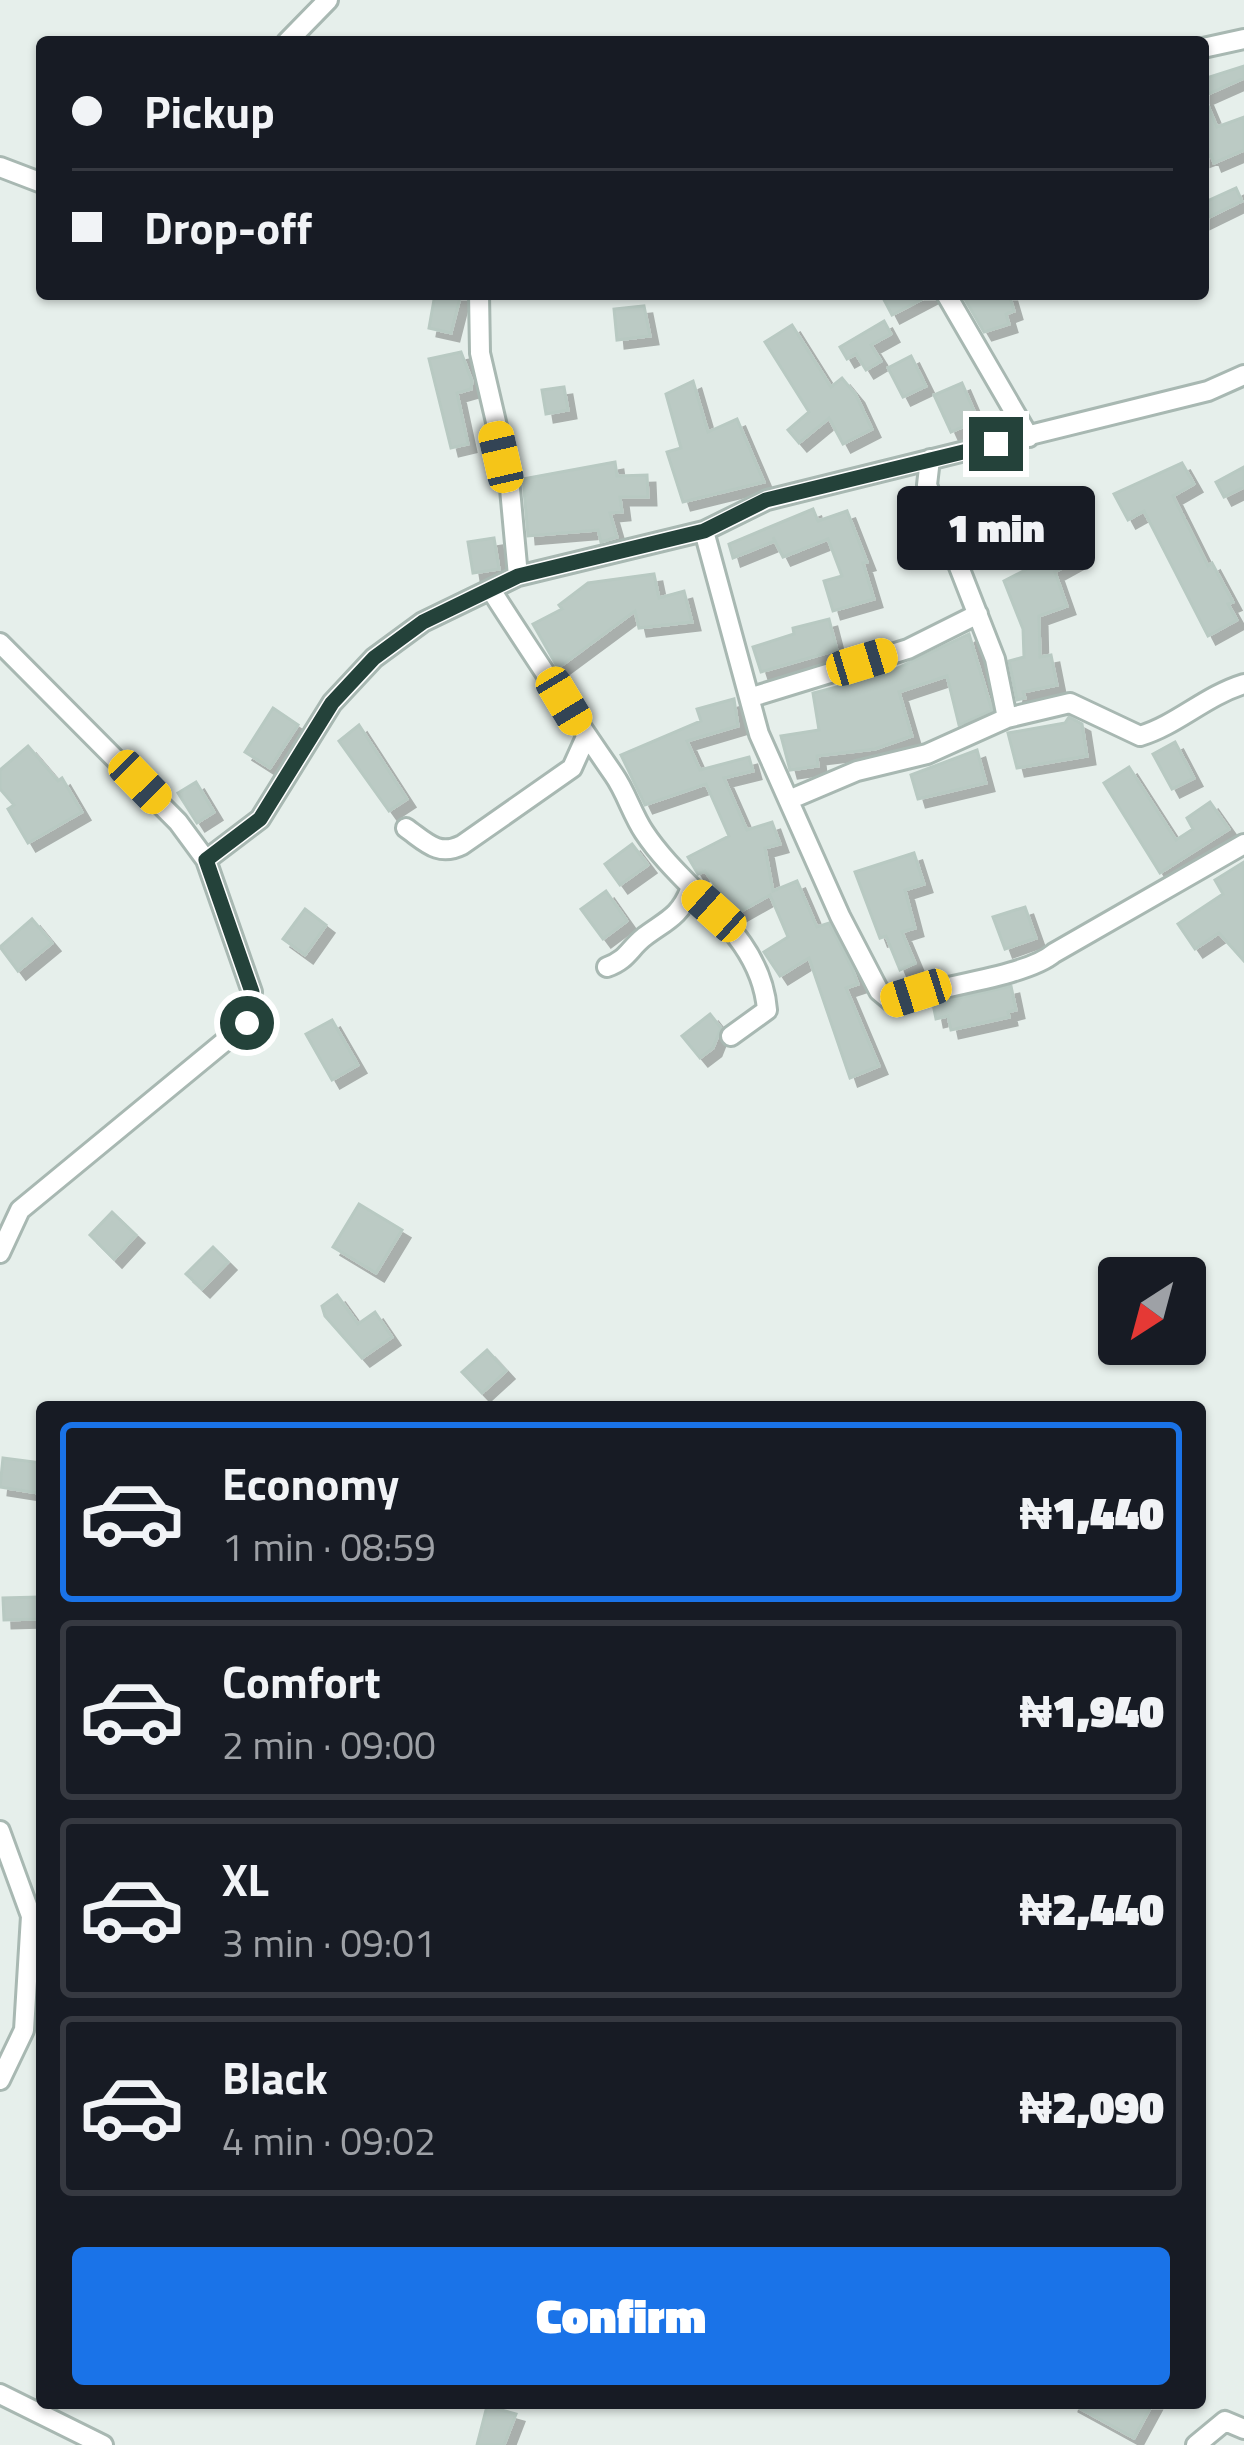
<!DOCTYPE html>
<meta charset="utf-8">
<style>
body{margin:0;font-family:"Titillium Web",sans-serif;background:#242831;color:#f1f3f6;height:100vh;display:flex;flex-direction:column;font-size:45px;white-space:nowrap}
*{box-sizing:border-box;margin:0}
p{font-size:39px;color:#9ea1a6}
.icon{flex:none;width:66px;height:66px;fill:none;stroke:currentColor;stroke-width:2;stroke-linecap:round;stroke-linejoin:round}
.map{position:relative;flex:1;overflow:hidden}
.panel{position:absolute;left:36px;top:1401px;width:1170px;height:1008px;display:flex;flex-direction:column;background:#171b24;border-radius:12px;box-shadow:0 3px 9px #0004}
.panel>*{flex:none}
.banner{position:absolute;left:36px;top:36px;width:1173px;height:264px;border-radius:12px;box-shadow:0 3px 9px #0004;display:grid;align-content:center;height:264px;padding:0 36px;background:#171b24}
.needle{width:78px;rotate:216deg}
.controls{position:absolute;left:1098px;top:1257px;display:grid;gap:24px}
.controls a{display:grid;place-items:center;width:108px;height:108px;border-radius:12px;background:#171b24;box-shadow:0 3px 9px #0004;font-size:60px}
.end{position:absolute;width:54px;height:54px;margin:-27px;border:15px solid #24423a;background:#fff;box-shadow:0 0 0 6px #fff}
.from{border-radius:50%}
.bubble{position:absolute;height:84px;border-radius:12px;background:#171b24;box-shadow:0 3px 9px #0004;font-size:39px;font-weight:800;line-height:84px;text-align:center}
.car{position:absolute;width:36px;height:72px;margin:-36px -18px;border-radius:15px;box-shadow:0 0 9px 3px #0007;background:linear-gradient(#f5c518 24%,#345 0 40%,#f5c518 0 76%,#345 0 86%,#f5c518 0)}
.banner b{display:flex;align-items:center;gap:42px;height:114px;font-size:45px}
.banner b+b{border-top:3px solid #363941}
.banner i{width:30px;height:30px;background:#f1f3f6}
ul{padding:21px 0 0;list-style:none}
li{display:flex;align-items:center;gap:36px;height:180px;margin:0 24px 18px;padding:0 12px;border:6px solid #363941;border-radius:12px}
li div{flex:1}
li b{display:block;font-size:45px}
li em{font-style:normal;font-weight:800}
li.selected{border-color:#1a73e8}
li>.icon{width:108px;height:108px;stroke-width:1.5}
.primary-button{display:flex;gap:24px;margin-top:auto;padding:24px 36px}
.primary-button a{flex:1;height:138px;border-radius:12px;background:#1a73e8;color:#fff;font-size:48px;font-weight:800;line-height:138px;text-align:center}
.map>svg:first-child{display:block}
.building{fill:#bbcac4;stroke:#b8c9c2;stroke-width:3;filter:url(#shadow)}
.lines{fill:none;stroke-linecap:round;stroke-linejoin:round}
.minor-casing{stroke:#a8b8b2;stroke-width:24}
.minor{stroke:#fff;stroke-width:18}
.route{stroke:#24423a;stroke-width:15}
</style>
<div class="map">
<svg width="1244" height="2445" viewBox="0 0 1244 2445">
<defs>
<filter id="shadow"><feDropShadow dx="8" dy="8" stdDeviation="0" flood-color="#0004"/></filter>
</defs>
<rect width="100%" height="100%" fill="#e6efeb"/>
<path class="building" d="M1244,66V78L1204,96L1217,127L1244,117V150L1214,163L1211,155L1203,158V79Z
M1236,188L1242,201L1203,220V203Z
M435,294H461L451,333L429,328Z
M881,294H932L892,315Z
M971,294H1009L1014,311L1006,314L1009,324L984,332L963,296Z
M644,306L650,336L617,340L614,309Z
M884,321L891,334L871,345L881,361L866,370L856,354L847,359L840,347Z
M792,325L831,387L842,378L856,395L872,429L843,444L829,418L799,443L788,430L809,412L765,342Z
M461,352L472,381L471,389L457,393L468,444L451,448L429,359Z
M911,356L926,386L903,397L888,368Z
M693,381L708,432L737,419L764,482L683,502L667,452L681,448L666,394Z
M962,383L978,420L951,432L934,395Z
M564,387L568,410L546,414L542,390Z
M615,462L617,476L647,475L648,497H620L622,512L610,513L617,537L601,542L598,530L528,536L523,479Z
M1182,463L1194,484L1173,496L1208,566L1212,563L1233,602L1228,604L1237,620L1208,636L1144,511L1128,520L1114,494Z
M1244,467V487L1224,497L1216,482Z
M974,500L983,529L962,536L953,507Z
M813,509L818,521L847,511L867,562L863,563L874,599L833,611L824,581L842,576L828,539L783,557L773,537L775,541L733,558L729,544Z
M494,538L499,569L473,573L468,542Z
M1068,548L1075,561L1055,572L1067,606L1039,616L1040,657L1051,655L1057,685L1023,692L1025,698L1017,700L1009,661L1024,657L1023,629L1004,581Z
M654,574L659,598L684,591L692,622L639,628L635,611L558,668L533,624L562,609L559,605L588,583Z
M829,619L837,650L761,672L753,647L794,634L793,628Z
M969,634L992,710L959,725L947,676L899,692L912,736L875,749L817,756L818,766L790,770L781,736L819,730L813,693L883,675Z
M734,699L738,726L687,741L700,770L749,757L753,771L724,778L747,830L772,822L780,844L765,848L773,891L797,881L817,927L829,923L852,968L858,984L846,988L879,1066L850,1078L809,958L780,976L764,952L788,937L770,895L736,914L705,871L698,874L688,857L729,836L706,784L645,805L621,755L701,721L697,709Z
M273,708L298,725L270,768L245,752Z
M1069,717L1082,724L1087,756L1017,768L1008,733L1065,723Z
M359,725L407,799L389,811L339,741Z
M1175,742L1194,778L1172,789L1153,754Z
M28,746L58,781L62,778L82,812L28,843L8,809L14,805L0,789V770Z
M977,750L986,783L918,799L911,775Z
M1129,767L1176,840L1193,829L1187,818L1210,802L1229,829L1160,873L1104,783Z
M196,782L214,812L197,823L178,793Z
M632,844L648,865L620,885L605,864Z
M914,853L924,884L905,890L915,928L902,932L915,963L900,970L886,936L880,938L855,872Z
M1244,862V961L1219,933L1195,949L1178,924L1223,894L1215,880Z
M606,891L627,921L603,939L581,909Z
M1025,907L1036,938L1005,949L993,917Z
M305,909L326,925L305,955L283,939Z
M32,919L52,943L18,971L0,947Z
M1011,986L1016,1010L1008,1012L1009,1017L951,1030L948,1016L936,1019L933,1004Z
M710,1014L721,1028L713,1048L700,1058L682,1036Z
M332,1020L358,1065L332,1080L306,1034Z
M359,1204L402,1230L376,1273L333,1247Z
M112,1212L136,1235L114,1259L90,1235Z
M213,1247L228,1262L202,1289L186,1274Z
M337,1295L358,1324L375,1312L392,1337L362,1358L325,1316L322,1306Z
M487,1350L506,1371L482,1393L462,1372Z
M3,1458L42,1463L38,1493L0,1487Z
M38,1597L39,1619L4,1620L3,1598Z
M1070,2403H1153L1134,2438Z
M487,2406L516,2414L504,2445H477Z"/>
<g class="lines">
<g class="minor-casing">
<path id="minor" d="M287,42L328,0
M1203,48L1244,39
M0,167L42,183
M479,294L480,353L509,478L518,576
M946,294L1029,437
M930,459L927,485L995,659L1007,718
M704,531L759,734L840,916L879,991L891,1001C933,987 1026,977 1054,953L1244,844
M491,590C531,652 572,714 614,775C626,792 632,814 644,832C684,893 761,932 767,1010L731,1036
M0,643L178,822L206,860L260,819L332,703L374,658L423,622L518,576L704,531L767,500L1208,391L1244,375
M752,697L908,649L978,614
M791,799L857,771L927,754L1007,718L1070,703L1140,736C1177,725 1205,696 1244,684
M406,828C426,842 438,857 462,845L572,768L586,737
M607,967C627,960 629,949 644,937C665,921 680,917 690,890
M0,1253L20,1210L247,1023L252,992L206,860
M0,1831L31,1916L24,2030L0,2080
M0,2394L103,2445
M1196,2445L1225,2421L1244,2429"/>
</g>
<use href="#minor" class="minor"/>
</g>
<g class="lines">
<path class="route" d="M247,1023L252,992L206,860L260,819L332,703L374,658L423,622L518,576L704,531L766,500L996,444"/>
</g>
</svg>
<div class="controls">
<a><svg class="needle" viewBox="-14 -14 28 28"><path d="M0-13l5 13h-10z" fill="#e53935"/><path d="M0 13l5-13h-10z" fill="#9ea1a6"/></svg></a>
</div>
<i class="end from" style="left:247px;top:1023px"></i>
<i class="end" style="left:996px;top:444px"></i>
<div class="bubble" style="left:897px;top:486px;width:198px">1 min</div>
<i class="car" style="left:501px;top:457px;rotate:347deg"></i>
<i class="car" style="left:862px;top:662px;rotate:73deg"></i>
<i class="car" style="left:564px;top:701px;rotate:149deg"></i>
<i class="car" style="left:140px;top:782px;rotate:136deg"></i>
<i class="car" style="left:714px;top:911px;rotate:312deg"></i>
<i class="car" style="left:916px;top:993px;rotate:252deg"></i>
<div class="banner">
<b><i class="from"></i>Pickup</b>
<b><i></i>Drop-off</b>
</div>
<section class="panel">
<ul>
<li class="selected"><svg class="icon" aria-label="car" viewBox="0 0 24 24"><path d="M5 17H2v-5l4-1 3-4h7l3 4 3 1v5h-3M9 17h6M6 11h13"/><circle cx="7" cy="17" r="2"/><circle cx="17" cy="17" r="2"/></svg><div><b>Economy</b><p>1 min · 08:59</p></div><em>₦1,440</em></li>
<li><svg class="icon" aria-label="car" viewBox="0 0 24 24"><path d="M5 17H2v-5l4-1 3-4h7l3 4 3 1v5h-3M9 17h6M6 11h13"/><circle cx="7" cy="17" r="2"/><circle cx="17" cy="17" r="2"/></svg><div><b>Comfort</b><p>2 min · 09:00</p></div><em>₦1,940</em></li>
<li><svg class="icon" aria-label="car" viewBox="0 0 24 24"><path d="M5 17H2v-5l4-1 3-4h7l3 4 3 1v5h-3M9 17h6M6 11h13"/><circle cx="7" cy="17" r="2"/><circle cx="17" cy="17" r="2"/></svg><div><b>XL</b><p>3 min · 09:01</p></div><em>₦2,440</em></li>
<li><svg class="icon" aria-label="car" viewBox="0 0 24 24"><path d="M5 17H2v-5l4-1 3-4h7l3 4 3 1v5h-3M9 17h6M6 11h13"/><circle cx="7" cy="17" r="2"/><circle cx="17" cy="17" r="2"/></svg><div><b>Black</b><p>4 min · 09:02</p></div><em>₦2,090</em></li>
</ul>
<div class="primary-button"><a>Confirm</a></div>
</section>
</div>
